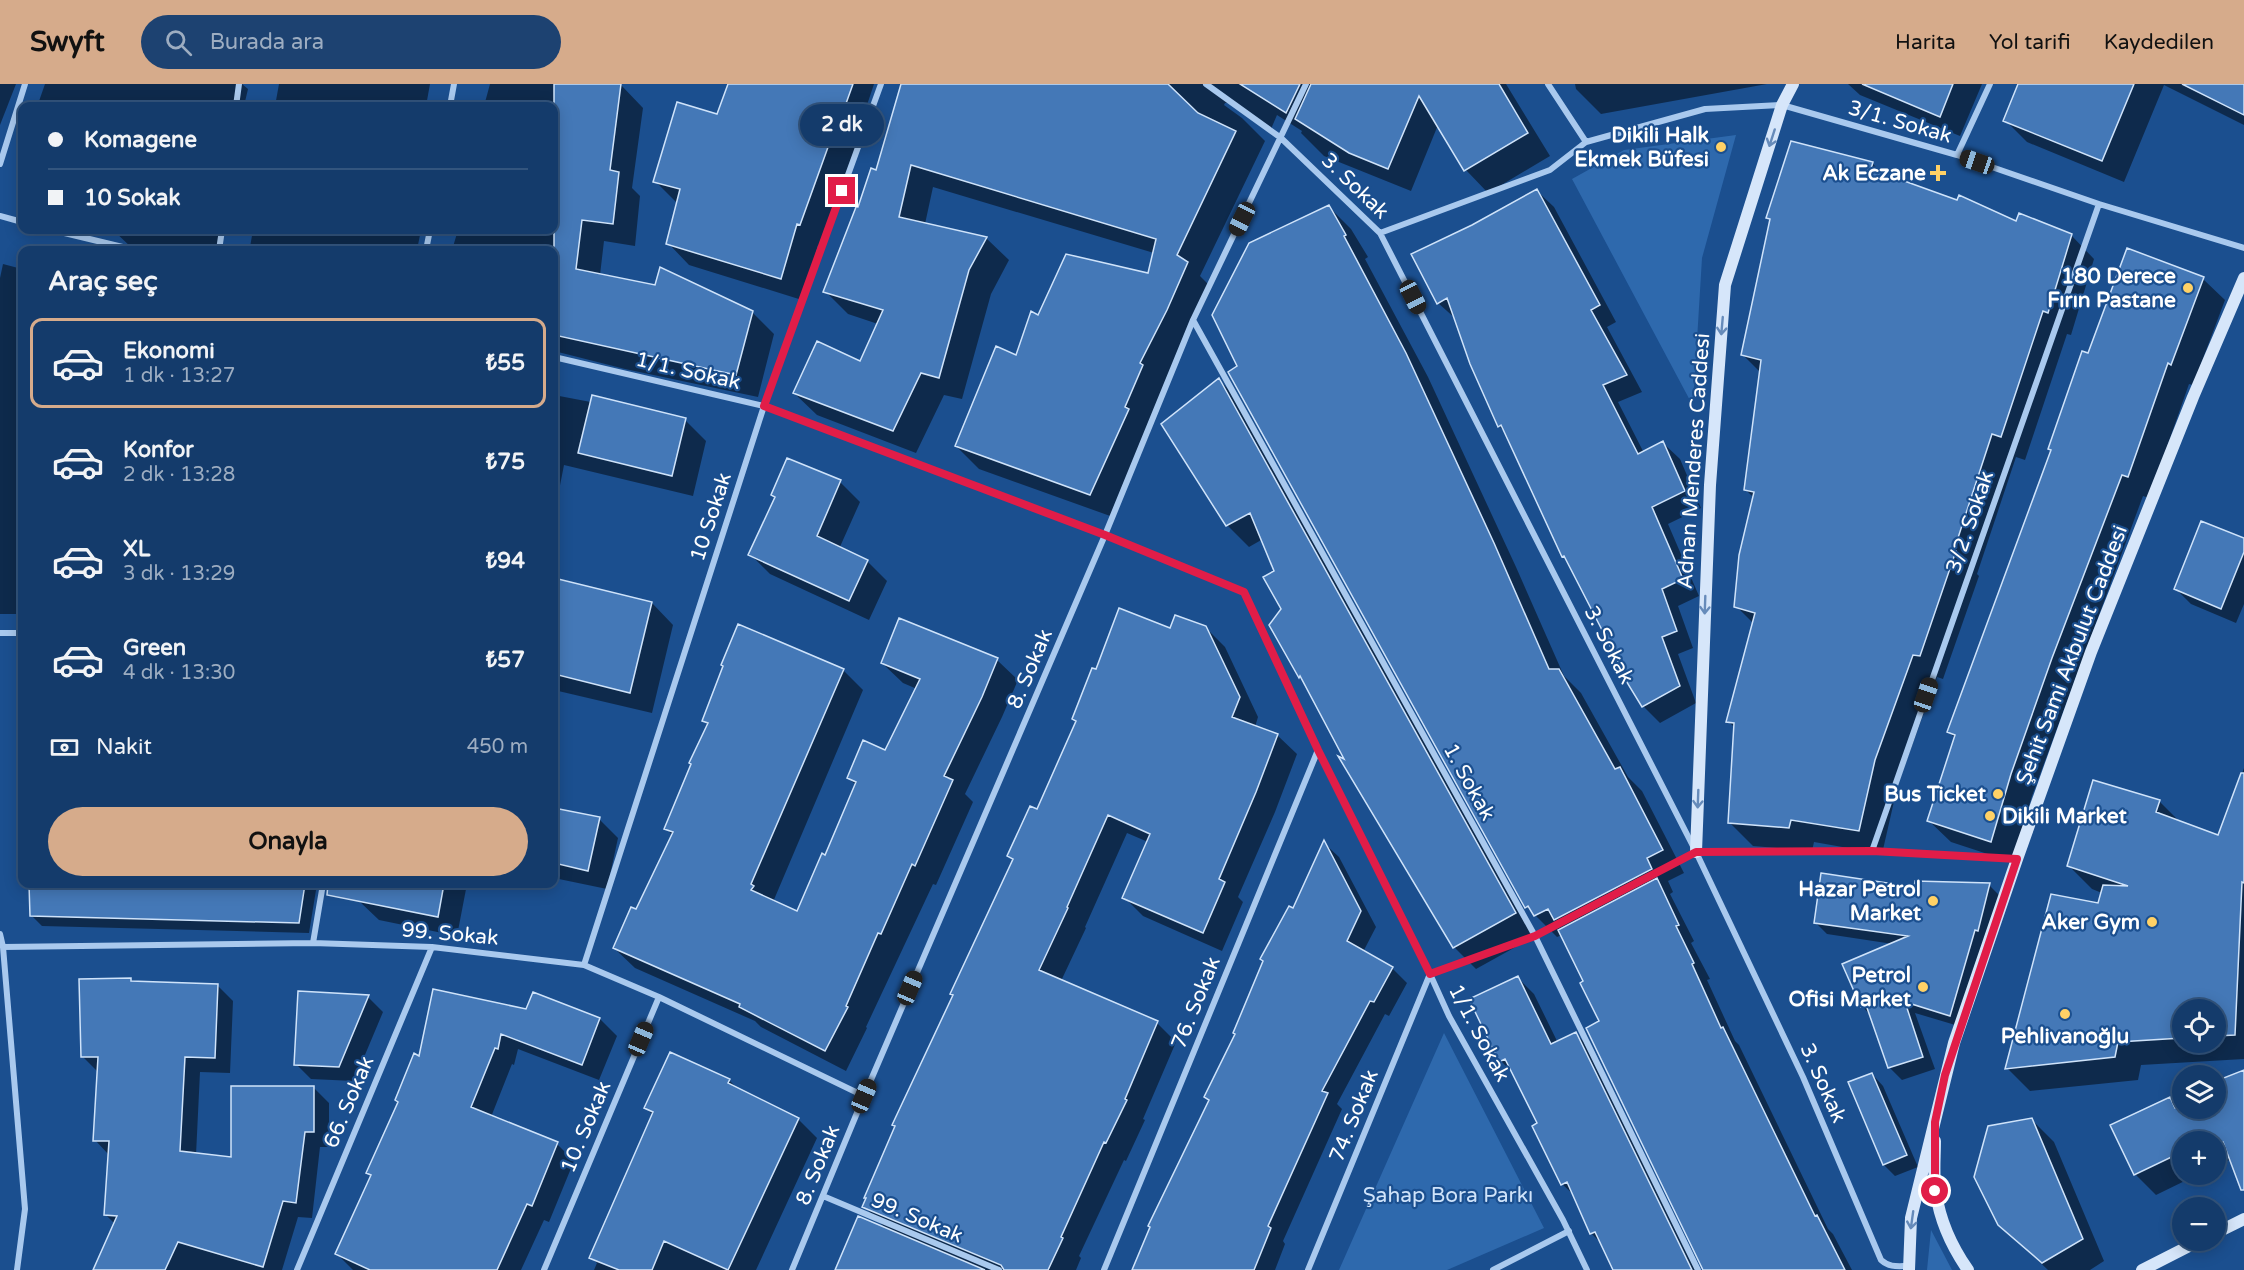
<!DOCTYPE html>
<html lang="tr">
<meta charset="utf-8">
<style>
body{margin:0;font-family:"Varela Round",sans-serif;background:#1d4271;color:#f1f3f6;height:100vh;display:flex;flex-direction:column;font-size:22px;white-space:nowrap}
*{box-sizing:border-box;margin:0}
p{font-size:20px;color:#9dadc1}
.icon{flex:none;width:33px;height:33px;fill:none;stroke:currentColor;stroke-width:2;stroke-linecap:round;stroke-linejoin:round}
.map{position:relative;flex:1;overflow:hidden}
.side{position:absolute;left:18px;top:162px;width:540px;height:642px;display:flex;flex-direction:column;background:#143b6b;border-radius:12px;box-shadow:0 3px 15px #0003,0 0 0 2px #33557e}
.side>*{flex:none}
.hud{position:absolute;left:18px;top:18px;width:540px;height:132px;border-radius:12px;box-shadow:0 3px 15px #0003,0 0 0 2px #33557e;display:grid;align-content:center;height:132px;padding:0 30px;background:#143b6b}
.tools{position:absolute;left:2172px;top:915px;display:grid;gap:12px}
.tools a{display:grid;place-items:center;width:54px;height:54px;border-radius:50%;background:#143b6b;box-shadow:0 3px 15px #0003,0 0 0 2px #33557e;font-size:30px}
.end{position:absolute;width:27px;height:27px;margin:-14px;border:8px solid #e11d48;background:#fff;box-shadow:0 0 0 3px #fff}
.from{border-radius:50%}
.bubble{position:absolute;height:42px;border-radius:21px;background:#143b6b;box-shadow:0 3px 15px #0003,0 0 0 2px #33557e;font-size:20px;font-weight:700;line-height:42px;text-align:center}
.car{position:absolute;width:18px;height:36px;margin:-18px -9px;border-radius:8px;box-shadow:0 0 4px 2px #0007;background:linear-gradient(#222 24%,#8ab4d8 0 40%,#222 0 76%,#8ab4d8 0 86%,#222 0)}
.hud b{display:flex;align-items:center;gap:21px;height:57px;font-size:22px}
.hud b+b{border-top:2px solid #33557e}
.hud i{width:15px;height:15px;background:#f1f3f6}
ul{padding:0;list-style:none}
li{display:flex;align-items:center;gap:18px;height:90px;margin:0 12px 9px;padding:0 18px;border:3px solid transparent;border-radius:12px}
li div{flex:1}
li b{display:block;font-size:22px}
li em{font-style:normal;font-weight:700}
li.selected{border-color:#d6ab8b}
li>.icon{width:54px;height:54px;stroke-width:1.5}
h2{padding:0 30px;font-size:27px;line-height:72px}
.pay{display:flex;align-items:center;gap:15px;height:66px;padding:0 30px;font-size:22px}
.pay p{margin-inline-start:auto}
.cta{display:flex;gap:12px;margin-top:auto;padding:12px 30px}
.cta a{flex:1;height:69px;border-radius:36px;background:#d6ab8b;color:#111;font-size:24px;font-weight:700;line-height:69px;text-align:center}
header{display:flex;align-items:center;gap:36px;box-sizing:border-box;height:84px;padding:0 30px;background:#d6ab8b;color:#111}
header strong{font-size:28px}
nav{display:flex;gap:33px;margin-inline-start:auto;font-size:21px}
.search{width:420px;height:54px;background:#1d4271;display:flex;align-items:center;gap:15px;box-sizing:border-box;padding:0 21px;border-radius:33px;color:#9dadc1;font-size:22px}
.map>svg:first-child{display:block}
.green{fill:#2e69ad}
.shadow{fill:#0007;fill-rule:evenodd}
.building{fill:#4478b7;stroke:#cfe3fa;stroke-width:1.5}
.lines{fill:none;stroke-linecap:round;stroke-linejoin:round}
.street{stroke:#a9c9ee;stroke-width:6}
.secondary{stroke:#d6e6fa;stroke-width:12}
.oneway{stroke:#668bba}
.route{stroke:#e11d48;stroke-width:8}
.poi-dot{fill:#ffd166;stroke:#1b4f8f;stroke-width:2}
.labels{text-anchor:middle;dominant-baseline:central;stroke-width:4.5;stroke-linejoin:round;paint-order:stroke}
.street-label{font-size:21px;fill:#fff;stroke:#1b4f8f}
.poi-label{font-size:21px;font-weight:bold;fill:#fff;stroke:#1b4f8f;text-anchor:end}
.park-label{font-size:21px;fill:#cfe3fa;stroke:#1b4f8f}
</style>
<header>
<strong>Swyft</strong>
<div class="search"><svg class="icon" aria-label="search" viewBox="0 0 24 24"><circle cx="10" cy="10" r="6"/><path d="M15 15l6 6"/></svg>Burada ara</div>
<nav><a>Harita</a><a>Yol tarifi</a><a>Kaydedilen</a></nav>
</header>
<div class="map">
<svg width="2244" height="1186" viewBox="0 0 2244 1186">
<rect width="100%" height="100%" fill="#1b4f8f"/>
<path class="green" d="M1736,51L1702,174L1693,322L1572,95L1624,66Z
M1444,949L1544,1144L1447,1186H1339Z
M1931,1146L1952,1186H1927Z"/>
<path class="shadow" d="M0,0H16L0,41Z
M45,0H242L248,5L244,22H41L38,20Z
M279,0H430L426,22H275Z
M490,0H616L621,1L643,24L632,104L640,112L635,162L604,157L600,191L752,228L774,250L758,313L625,285L554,267V166H452L458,146H554V22H484Z
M729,0H874L865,27L871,33L822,162L818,161L802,216L689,181L668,159L677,119L655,97L717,32Z
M905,0H1506L1550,72L1488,109L1466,86L1438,41L1411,107L1324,72L1301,49L1302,47L1277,31L1271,45L1233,18L1225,19L1224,21L1242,34L1265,57L1200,192L1210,202L1190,249L1163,302L1165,305L1148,346L1150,349L1113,433L979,385L956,362L1016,273L1039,233L1149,191L1154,169L933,103L925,140L986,154L1009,176L991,210L962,315L944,311L916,369L817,331L794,309L861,279L878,240L848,230L825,207L877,88Z
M1575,0H1767L1601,30L1576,5Z
M1848,0H1982L1960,52L1860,11Z
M2020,0H2244V41L2164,1L2124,98L2027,58L2005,36Z
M1792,58L1873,80L1884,91L2017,139L2071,151L2094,175L2071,251L2067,250L2025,376L2016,373L1977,490L1979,492L1943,595L1937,593L1898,700L1882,770L1814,758L1812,767L1753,762L1729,738L1736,645L1728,637L1754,540L1736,522L1754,414L1746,406L1761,289L1743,271L1771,137L1768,133Z
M1537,107L1554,123L1616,238L1607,243L1642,308L1618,318L1644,369L1663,359L1680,375L1701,424L1668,440L1699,512L1678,522L1693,564L1678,570L1696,619L1660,639L1643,622L1568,477L1563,472L1507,350L1499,342L1456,235L1438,219L1472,142Z
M1329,123L1351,145L1368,173L1365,175L1428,293L1516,483L1564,592L1581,609L1628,693L1642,707L1684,789L1668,797L1673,808L1670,810L1694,857L1691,859L1710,895L1707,896L1735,957L1739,961L1828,1145L1833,1150L1852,1186H1704L1585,898L1562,851L1557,853L1527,823L1239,283Z
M113,146H220L217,166H134Z
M253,146H421L417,166H254L250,163Z
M3,180L22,185V549L17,543L16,530H0V194Z
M2203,195L2225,216L2193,301L2189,300L2149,414L2143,412L2032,712L2012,778L1951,758L1929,737L1955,654L1949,648L2089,271Z
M1219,296L1241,318L1537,851L1476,885L1454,863L1271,541L1283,525L1276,488L1263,455L1249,463L1227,441Z
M554,311L685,336L706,357L693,412L564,381L554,432Z
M840,398L860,418L839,465L867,477L887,497L869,536L770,490L750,470L776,414L773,411Z
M2244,456V520L2236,539L2191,520L2176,505Z
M554,495L652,519L673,541L652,629L554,606Z
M1205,543L1225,563L1258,633L1255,643L1277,651L1297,670L1275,728L1238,813L1243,818L1222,867L1143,832L1124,813L1148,758L1127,749L1085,843L1086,844L1061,897L1157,939L1176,958L1143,1035L1145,1036L1126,1077L1124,1076L1079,1172L1081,1174L1076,1186H837L888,1147L864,1122L1014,777L1009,772L1038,727L1077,638L1097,587L1171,546Z
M22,555V651L18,556Z
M997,576L1018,596L1002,633L965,710L973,718L936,801L933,800L866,943L867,944L846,987L761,943L755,937L635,884L614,864L637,827L673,752L666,744L708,641L704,636L843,586L863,606L773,818L798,829L826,773L856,701L848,694L886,668L917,605L903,599L882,579Z
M2244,684V975L2141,981L2138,996L2030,1007L2007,984L2099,820L2102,809L2092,805L2069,782L2159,717L2181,739L2219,753ZM2182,926H2216V958H2182Z
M554,725L599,735L618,754L607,805L554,794Z
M1324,759L1339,773L1376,843L1363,868L1392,884L1407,899L1389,932L1385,930L1337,1020L1342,1025L1283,1157L1285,1160L1275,1186H1134Z
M30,800H317L309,849L42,842L32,832Z
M363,800H467L457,852L379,836L359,817Z
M1989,801L2001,813L1962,943L1915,929L1935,985L1902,996L1890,984L1872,933L1862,922L1893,860L1827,850L1815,838Z
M1518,894L1534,910L1558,959L1576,950L1592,966L1699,1186H1615L1603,1161L1591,1149L1576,1113L1562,1100L1539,1040L1515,991L1501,977Z
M130,895L134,899L217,901L233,917L230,989L200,988L196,1071L233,1075L314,1004L329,1019V1063H320L312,1134L298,1133L282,1186H95L115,1140L105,1130L109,1071L95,1056L98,988L82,972Z
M534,910L600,935L617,952L599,996L518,965L514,981L512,980L491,1033L557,1060L574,1077L549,1138L544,1136L521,1186H353L336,1169L372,1093L368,1089L420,974L527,927Z
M368,913L383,928L354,997L311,995L296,980Z
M2244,988V1091L2231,1075L2216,1083V1058H2182V1090H2199L2156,1111L2135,1090L2171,1016L2182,1012V1024H2216V999Z
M1872,990L1883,1002L1918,1083L1895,1092L1884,1081L1850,999Z
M729,996L740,1007L798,1035L817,1054L756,1186H594L597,1179L591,1173L653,1031L646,1024Z
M2031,1035L2054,1058L2104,1177L2090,1186H2048L2000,1140Z"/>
<path class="building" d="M554,0H621L610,86L619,88L613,140L582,136L576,185L655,201L660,183L753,227L736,291L554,251Z
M728,0H853L834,53L832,52L800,141L797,140L781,195L666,160L680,105L653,98L677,18L717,30Z
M901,0H1168L1198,29L1236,47L1177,171L1188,178L1167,226L1140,279L1143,281L1125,323L1129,325L1090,411L955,362L996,262L1016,271L1031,227L1038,231L1066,170L1148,189L1156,155L911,81L899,133L987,153L969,186L939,294L921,289L893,347L793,309L817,257L860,277L883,226L823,208L856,123H858L871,84L876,86Z
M1240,0H1300L1286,29Z
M1311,0H1499L1528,49L1464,87L1419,12L1388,85L1349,69L1295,35Z
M1862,0H1953L1940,33Z
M2018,0H2134L2102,77L2003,37Z
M2182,0H2244V31Z
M1791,57L1873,78L1871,85L1957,116L1959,111L2016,137L2019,129L2072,150L2048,229L2043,227L2001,353L1992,350L1954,466L1956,467L1920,572L1913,571L1875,676L1859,747L1791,736L1789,744L1728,739L1734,639L1726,638L1755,529L1734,523L1739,471L1754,408L1744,406L1761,276L1741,271L1770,135L1766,134Z
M1537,105L1600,221L1591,226L1627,291L1603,301L1638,370L1663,357L1685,407L1652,423L1683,495L1662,505L1677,547L1662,553L1680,602L1642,623L1617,582L1620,581L1564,472L1562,473L1501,341L1498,343L1470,280L1447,214L1437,220L1411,170L1472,141Z
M1329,121L1346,151L1344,152L1406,269L1494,459L1549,585H1559L1615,685L1620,683L1663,766L1647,774L1652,785L1554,836L1548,825L1534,832L1528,822L1525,824L1228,288L1237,282L1212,231L1249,159Z
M2127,164L2204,193L2171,281L2168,279L2128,393L2122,391L2052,574L2011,690L1991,758L1927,737L1955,651L1947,648L2051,366L2048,365L2082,267L2088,269Z
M1219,294L1516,829L1453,864L1338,672L1344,675L1300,592L1299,594L1269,541L1281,525L1263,493L1274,487L1250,429L1226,442L1161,340Z
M592,311L686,334L672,392L578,369Z
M787,374L841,396L817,452L868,476L849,517L748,471L775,413L771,411Z
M2201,437L2244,454V468L2221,525L2174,505Z
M554,494L652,518L630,609L554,590Z
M1119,524L1170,544L1175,531L1206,542L1240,613L1232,633L1278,650L1256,708L1219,795L1225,798L1203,849L1122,814L1150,750L1108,731L1067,823L1068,824L1039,886L1158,937L1125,1015L1127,1016L1106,1059L1104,1058L1061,1153L1063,1154L1048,1186H1004L1001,1181L862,1123L866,1114H864L895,1042L892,1041L953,911L950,910L1013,775L1007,772L1030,722L1037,725L1076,637L1072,635L1092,584L1096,585Z
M899,534L998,574L982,613L944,692L953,696L915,782L912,780L881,850L878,849L846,922L848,923L825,967L739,923L740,920L613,864L631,823L636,825L673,748L664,745L691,680L689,679L708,639L702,637L723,582L721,581L738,540L844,585L751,800L754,802L751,806L797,827L822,769L825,771L856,698L847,694L863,656L885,666L920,595L881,579Z
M2241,689H2244V799L2242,798L2235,951L2216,952V926H2182V954L2118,958L2115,973L2005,985L2051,810L2098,819L2103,801L2128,802L2067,782L2093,696L2160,716L2156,728L2218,751Z
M554,724L600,733L588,787L554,779Z
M1324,756L1361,827L1347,857L1393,883L1374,918L1370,917L1322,1007L1328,1009L1268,1142L1271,1144L1254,1186H1132L1150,1143L1148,1142L1209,1016L1204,1013L1235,950L1233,949L1263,877L1260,875L1289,822L1293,824Z
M1821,789L1914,803L1915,797L1990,799L1978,847L1975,846L1950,932L1905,918L1923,973L1888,984L1866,921L1861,923L1842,880L1908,852L1814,839Z
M1657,794L1679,841L1676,842L1694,879L1692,880L1721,944L1723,943L1815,1132L1817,1131L1845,1186H1703L1586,944L1599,937L1580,899L1583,897L1558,846Z
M29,800H305L299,839L30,832Z
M328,800H444L438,833L327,811Z
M1518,892L1551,960L1576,948L1692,1186H1613L1595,1148L1590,1150L1567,1098L1561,1101L1532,1042L1537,1039L1505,975L1499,978L1469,915Z
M131,894V897L218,900L215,974L185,973L180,1067L231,1073V1002H314V1048H305L296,1119L283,1117L263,1183L178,1158L165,1186H93L117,1132L104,1131L109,1057H93L98,973H81L79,895Z
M433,905L526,925L533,908L600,934L582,981L501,950L498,965L495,964L471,1023L558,1058L532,1122L527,1120L497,1186H370L335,1170L371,1091L366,1089L398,1018L395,1016L414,969L419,972Z
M298,907L369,911L339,983L294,981Z
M670,968L730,995L728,999L799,1034L728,1186L664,1157L652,1186H619L589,1174L653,1028L644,1024Z
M2244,986V1106H2241L2223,1058H2182V1068L2134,1091L2110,1041L2170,1013L2175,1024H2216V997Z
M1872,989L1907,1071L1883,1081L1848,998Z
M2032,1034L2083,1155L2042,1179L1998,1141L1974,1093L1988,1042Z
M858,1132L985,1186H835Z"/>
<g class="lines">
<path class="street" d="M1206,0L1281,54L1380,149L1696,768L1803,993L1881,1176C1890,1184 1898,1182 1909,1182
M1548,0L1586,58
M236,22L239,0
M450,22L454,0
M1957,71L1990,0
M0,80L25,0
M0,132L22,138
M52,146L135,166
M1380,149L1550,86L1586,58L1705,25L1782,21L1957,71L2099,120L2244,164
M219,166L222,146
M426,166L430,146
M1193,236L1535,852L1698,1186
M554,273L764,322L1105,451L1244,508L1318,666L1430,890L1449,932L1563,1136L1587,1186
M0,549H22
M1872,767L2099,120
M0,850L3,863L25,1125L17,1186
M313,859L323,800
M3,863L313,859L432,863L584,881L659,913L864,1012
M584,881L764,322L881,0
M1430,890L1535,852L1696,768L1872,767L2017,775
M823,1112L999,1186
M297,1186L432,863
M544,1186L659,913
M792,1186L864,1012L1105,451L1193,236L1306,0
M1104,1186L1318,666
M1308,1186L1430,890
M1493,1186L1569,1147"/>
<path class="secondary" d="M1696,768L1710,401L1725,201L1782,21L1793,0
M1935,1057C1935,1074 1933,1093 1936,1109C1940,1137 1952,1163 1968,1186
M2216,1149L2244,1135
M1909,1186L1911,1134L1954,959L2017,775L2091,568L2193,313L2244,194
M2142,1186L2201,1156"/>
</g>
<defs><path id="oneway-shaft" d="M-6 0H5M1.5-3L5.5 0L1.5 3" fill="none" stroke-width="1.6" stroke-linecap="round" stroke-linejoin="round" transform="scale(1.5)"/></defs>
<g class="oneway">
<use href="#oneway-shaft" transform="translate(1772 54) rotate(108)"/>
<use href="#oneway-shaft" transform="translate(1722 242) rotate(95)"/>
<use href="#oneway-shaft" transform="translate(1705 521) rotate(92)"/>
<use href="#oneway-shaft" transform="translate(1698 715) rotate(92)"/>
<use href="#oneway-shaft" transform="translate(1912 1136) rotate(98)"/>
</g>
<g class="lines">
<path class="route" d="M842,107L764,322L1105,451L1244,508L1318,666L1430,890L1535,852L1696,768L1872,767L2017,775L1945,991L1935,1038V1107"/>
</g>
<g class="poi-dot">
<circle cx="1721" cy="63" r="6"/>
<path d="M1935 80h6v6h6v6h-6v6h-6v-6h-6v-6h6z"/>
<circle cx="2188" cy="204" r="6"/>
<circle cx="1998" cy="710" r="6"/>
<circle cx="1990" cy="732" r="6"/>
<circle cx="1933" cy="817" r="6"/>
<circle cx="2152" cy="838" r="6"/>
<circle cx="1923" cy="903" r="6"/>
<circle cx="2065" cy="930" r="6"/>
</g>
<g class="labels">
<g class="street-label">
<text transform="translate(1900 38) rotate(16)">3/1. Sokak</text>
<text transform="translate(1355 102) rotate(44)">3. Sokak</text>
<text transform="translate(688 287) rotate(13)">1/1. Sokak</text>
<text transform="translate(1694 377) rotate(-86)">Adnan Menderes Caddesi</text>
<text transform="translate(711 433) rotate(-72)">10 Sokak</text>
<text transform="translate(1970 438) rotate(-71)">3/2. Sokak</text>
<text transform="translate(1609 561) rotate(63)">3. Sokak</text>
<text transform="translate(2072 571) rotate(-69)">Şehit Sami Akbulut Caddesi</text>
<text transform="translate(1030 585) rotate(-67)">8. Sokak</text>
<text transform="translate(1469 698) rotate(61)">1. Sokak</text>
<text transform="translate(450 850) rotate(5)">99. Sokak</text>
<text transform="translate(1196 919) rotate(-68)">76. Sokak</text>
<text transform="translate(1479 949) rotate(62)">1/1. Sokak</text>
<text transform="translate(1823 999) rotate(66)">3. Sokak</text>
<text transform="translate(349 1018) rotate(-67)">66. Sokak</text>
<text transform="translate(1354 1032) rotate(-68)">74. Sokak</text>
<text transform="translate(586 1043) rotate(-67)">10. Sokak</text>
<text transform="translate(818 1081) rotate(-68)">8. Sokak</text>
<text transform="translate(917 1134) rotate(23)">99. Sokak</text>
</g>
<g class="poi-label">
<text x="1709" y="51">Dikili Halk<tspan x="1709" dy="24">Ekmek Büfesi</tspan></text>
<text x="1926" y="89">Ak Eczane</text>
<text x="2176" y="192">180 Derece<tspan x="2176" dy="24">Fırın Pastane</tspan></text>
<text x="1986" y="710">Bus Ticket</text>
<text x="2002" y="732" text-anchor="start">Dikili Market</text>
<text x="1921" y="805">Hazar Petrol<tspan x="1921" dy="24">Market</tspan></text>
<text x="2140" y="838">Aker Gym</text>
<text x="1911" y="891">Petrol<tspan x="1911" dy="24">Ofisi Market</tspan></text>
<text x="2065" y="952" text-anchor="middle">Pehlivanoğlu</text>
</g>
<g class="park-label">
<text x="1448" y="1111">Şahap Bora Parkı</text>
</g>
</g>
</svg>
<div class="tools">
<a><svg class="icon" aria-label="locate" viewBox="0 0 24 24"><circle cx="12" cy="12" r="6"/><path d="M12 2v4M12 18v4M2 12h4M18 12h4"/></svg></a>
<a><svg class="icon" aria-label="layers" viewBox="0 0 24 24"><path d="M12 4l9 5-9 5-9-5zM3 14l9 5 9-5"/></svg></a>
<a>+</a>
<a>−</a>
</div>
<i class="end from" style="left:1935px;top:1107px"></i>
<i class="end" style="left:842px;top:107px"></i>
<div class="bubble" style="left:800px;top:20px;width:84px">2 dk</div>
<i class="car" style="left:1977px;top:78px;rotate:289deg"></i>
<i class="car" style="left:1242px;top:135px;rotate:206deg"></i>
<i class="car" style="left:1413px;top:213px;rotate:153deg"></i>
<i class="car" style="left:1926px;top:611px;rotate:19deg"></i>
<i class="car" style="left:910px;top:904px;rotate:23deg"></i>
<i class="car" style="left:641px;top:955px;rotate:23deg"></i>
<i class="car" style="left:864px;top:1012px;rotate:23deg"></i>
<div class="hud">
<b><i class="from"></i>Komagene</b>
<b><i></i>10 Sokak</b>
</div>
<section class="side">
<h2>Araç seç</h2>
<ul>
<li class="selected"><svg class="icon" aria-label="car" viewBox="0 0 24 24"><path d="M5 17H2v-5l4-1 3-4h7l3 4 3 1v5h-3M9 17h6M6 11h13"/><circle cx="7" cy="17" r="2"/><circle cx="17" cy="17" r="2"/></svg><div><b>Ekonomi</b><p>1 dk · 13:27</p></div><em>₺55</em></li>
<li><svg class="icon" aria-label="car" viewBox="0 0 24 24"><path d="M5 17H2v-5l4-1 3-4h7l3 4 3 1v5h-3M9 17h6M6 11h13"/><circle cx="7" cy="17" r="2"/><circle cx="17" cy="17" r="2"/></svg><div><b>Konfor</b><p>2 dk · 13:28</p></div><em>₺75</em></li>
<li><svg class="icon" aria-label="car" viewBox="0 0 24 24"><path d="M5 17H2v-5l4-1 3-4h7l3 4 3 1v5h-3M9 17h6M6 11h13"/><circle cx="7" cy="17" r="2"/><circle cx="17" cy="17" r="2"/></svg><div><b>XL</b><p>3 dk · 13:29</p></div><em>₺94</em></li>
<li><svg class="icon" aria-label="car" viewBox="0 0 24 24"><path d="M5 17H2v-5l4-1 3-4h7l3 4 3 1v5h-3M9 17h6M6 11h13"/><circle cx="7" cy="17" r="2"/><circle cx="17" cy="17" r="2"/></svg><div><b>Green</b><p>4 dk · 13:30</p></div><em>₺57</em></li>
</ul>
<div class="pay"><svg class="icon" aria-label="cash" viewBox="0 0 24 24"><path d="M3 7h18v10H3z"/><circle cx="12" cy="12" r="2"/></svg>Nakit<p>450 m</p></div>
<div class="cta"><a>Onayla</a></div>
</section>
</div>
